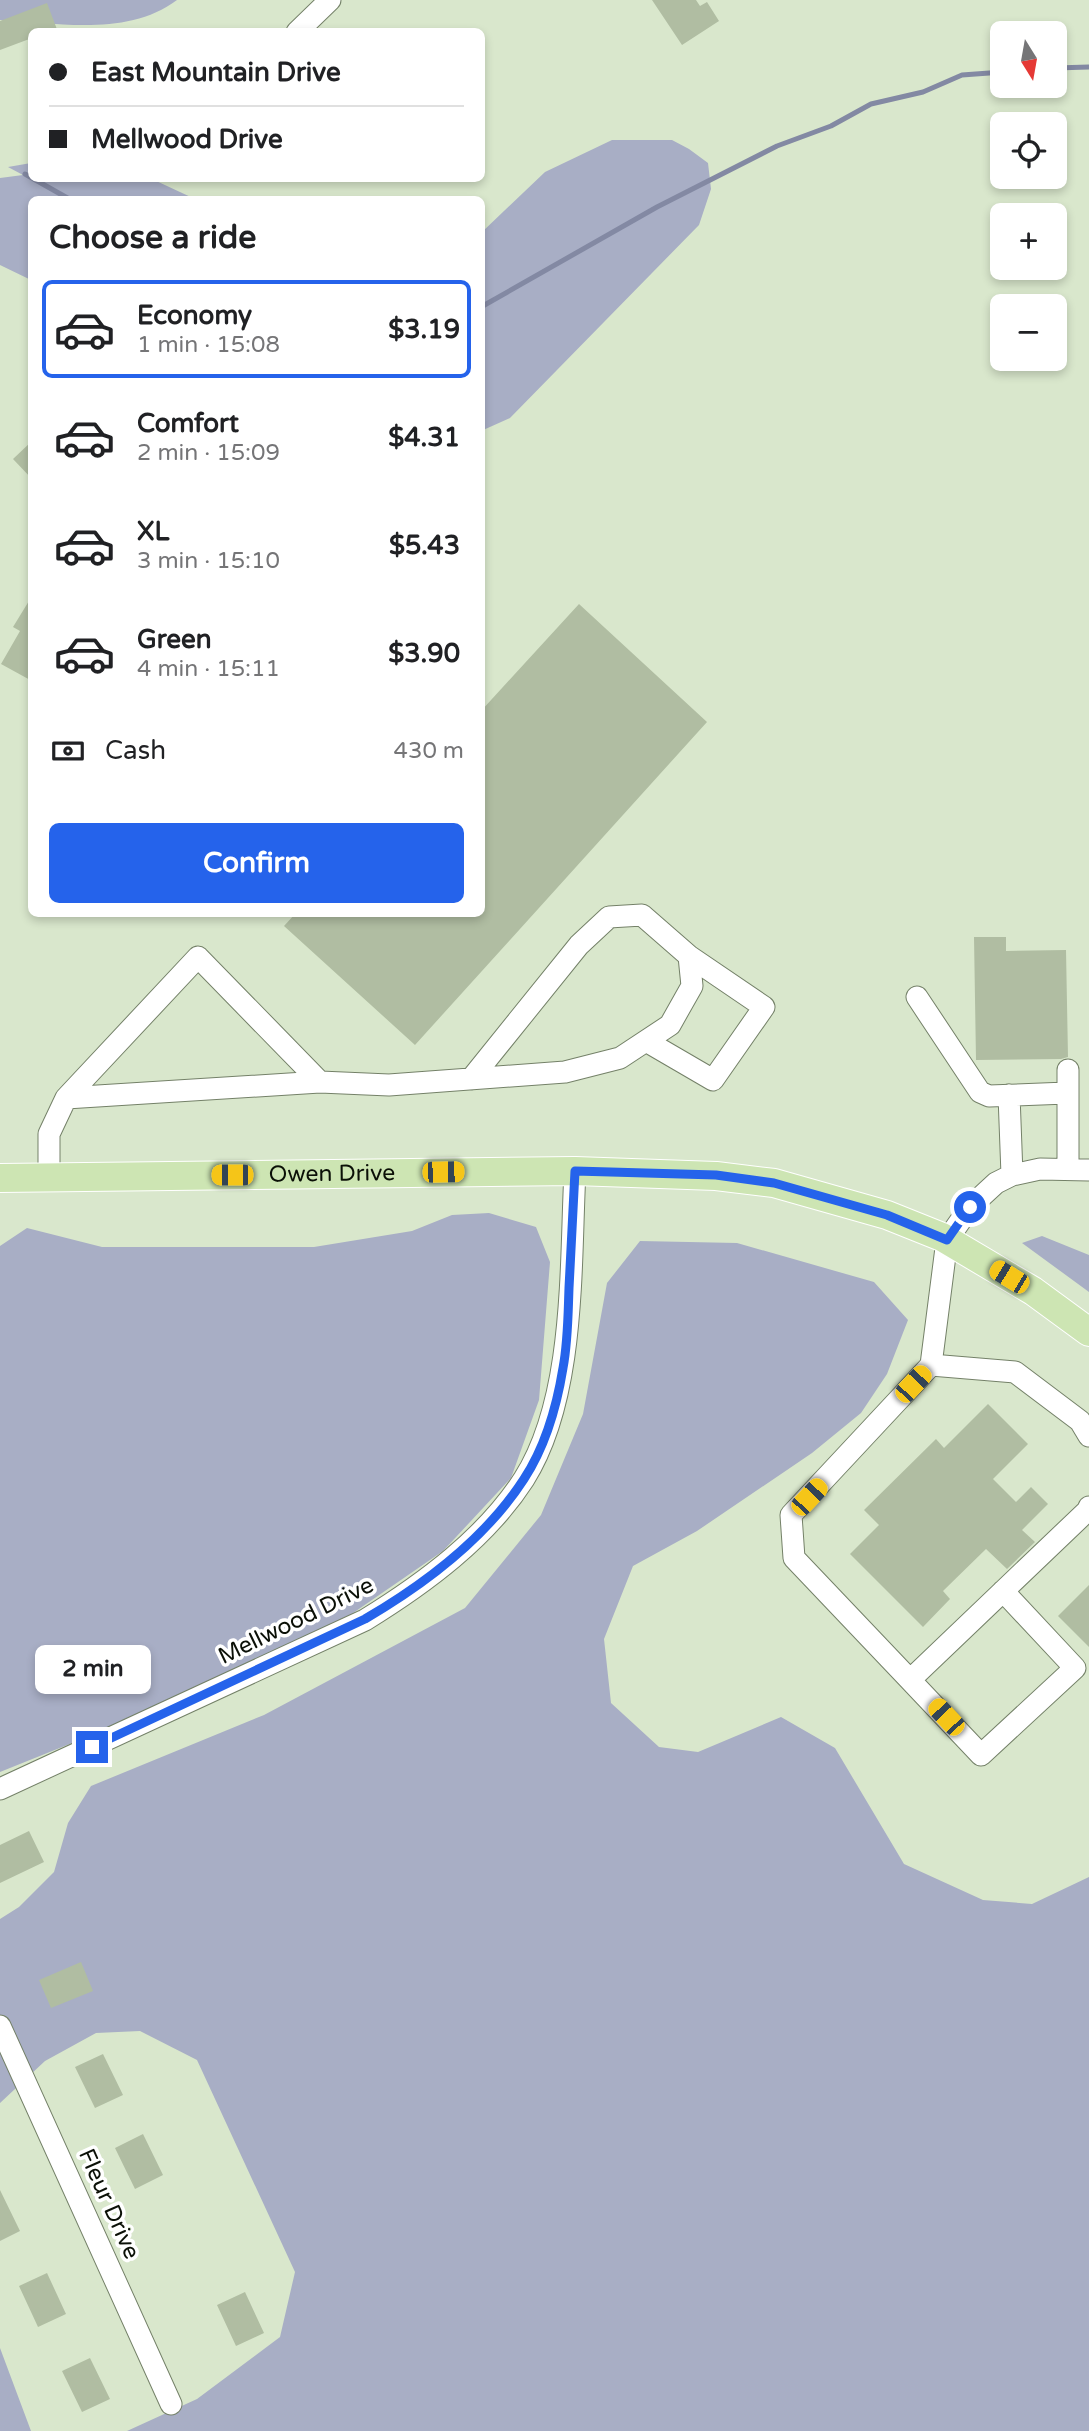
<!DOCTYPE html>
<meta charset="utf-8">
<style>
body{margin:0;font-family:"Varela Round",sans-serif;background:#f6f6f6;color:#202124;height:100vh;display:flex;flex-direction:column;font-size:26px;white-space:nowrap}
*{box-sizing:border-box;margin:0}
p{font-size:23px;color:#757577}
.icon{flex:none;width:38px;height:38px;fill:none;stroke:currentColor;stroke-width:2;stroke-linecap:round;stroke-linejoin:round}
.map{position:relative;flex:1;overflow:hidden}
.sheet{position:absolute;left:28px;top:196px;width:457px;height:721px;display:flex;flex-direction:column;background:#fff;border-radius:10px;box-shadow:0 4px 10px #0003}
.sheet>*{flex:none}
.top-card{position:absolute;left:28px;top:28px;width:457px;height:154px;border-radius:10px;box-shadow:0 4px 10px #0003;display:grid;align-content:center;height:154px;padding:0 21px;background:#fff}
.needle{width:46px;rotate:169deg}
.buttons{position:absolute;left:990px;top:21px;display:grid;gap:14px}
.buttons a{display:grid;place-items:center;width:77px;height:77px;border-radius:10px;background:#fff;box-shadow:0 4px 10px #0003;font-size:35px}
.end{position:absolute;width:32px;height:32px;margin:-16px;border:9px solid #2563eb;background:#fff;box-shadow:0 0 0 4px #fff}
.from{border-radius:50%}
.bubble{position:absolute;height:49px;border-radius:10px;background:#fff;box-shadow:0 4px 10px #0003;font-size:23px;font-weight:800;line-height:49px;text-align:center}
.car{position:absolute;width:21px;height:42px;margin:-21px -10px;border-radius:9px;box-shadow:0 0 5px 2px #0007;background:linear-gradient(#f5c518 24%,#345 0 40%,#f5c518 0 76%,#345 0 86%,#f5c518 0)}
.top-card b{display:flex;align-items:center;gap:24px;height:66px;font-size:26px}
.top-card b+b{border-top:2px solid #e0e0e0}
.top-card i{width:18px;height:18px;background:#202124}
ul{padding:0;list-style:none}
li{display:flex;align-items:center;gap:21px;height:98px;margin:0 14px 10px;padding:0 7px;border:4px solid transparent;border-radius:10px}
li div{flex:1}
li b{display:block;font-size:26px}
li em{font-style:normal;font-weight:800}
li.current{border-color:#2563eb}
li>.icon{width:63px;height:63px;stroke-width:1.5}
h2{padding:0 21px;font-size:32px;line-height:84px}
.pay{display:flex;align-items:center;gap:18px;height:77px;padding:0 21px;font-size:26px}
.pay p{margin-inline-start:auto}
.primary-button{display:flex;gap:14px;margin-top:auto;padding:14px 21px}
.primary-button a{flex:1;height:80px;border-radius:10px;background:#2563eb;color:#fff;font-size:28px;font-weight:800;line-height:80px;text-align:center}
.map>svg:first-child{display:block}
.green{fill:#a8aec5}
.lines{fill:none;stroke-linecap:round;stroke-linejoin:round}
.stream{stroke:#8389a3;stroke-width:5}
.building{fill:#b0bda2}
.minor-casing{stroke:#748168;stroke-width:23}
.major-casing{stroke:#fff;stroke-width:30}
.minor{stroke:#fff;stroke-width:21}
.major{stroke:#cde5b3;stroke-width:28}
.route{stroke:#2563eb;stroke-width:9}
.labels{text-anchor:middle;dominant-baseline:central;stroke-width:7;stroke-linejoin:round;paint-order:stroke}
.street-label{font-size:23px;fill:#0b1007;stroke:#fff}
</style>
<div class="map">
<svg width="1089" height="2431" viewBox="0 0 1089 2431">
<rect width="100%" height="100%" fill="#d9e7cc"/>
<path class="green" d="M0,0H177C128,37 58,23 0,20Z
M612,140H672L689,149L708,163L711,189L699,225L510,418L481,431V233L545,172Z
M31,163L32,178L152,179L195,199L32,200L31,280L0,265V178L23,175L8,167Z
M489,1213L536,1227L550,1262L539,1400L511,1478L443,1551L340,1622L102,1731L0,1772V1246L27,1228L102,1247H314L412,1231L452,1215Z
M1042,1236L1089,1255V1292L1022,1243Z
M640,1241L737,1243L874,1282L908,1320L887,1374L861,1413L812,1453L697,1531L633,1566L604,1639L611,1703L659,1747L698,1752L781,1717L835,1748L904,1864L983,1900L1032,1904L1089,1877V2431H127L197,2399L280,2337L295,2272L197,2060L140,2031L96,2033L45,2061L0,2103V1919L19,1907L54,1872L68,1823L91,1786L264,1715L465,1608L541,1515L583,1414L607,1283Z
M0,2348L31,2431H0Z"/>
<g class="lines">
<path class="stream" d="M1055,68L1089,67
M25,174L32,178
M32,178L71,200
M481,307L657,207L777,146L831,126L871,104L923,92L962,75L1003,72"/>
</g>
<path class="building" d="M652,0H696L700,6L707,2L719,21L682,45Z
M47,3L58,32H32V38L0,50V21Z
M32,441V479L13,459Z
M32,596V681L1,664L20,631L13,627Z
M579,604L707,722L415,1045L284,926L295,914H481V711Z
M974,937H1006V951L1066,950L1068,1057L1061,1059L976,1060Z
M988,1404L1028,1444L993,1479L1016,1502L1031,1487L1048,1504L1022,1530L1035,1542L1007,1569L986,1549L943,1591L950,1599L923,1627L850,1554L879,1525L864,1510L936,1439L944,1448Z
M1089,1585V1647L1058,1616Z
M29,1831L44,1862L0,1883V1845Z
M81,1962L93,1991L51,2008L39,1980Z
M103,2054L123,2095L95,2108L75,2067Z
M143,2134L163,2175L135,2189L115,2148Z
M0,2190L20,2231L0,2241Z
M47,2273L66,2314L38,2327L19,2286Z
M245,2292L264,2333L236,2346L217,2305Z
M90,2358L110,2399L82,2412L62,2371Z"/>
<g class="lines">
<g class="minor-casing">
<path id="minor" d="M297,32L330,0
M917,997L980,1092L989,1096L1067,1093
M646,1041L713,1080L764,1007L689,956
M1068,1070V1169
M1009,1095L1012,1175
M66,1098L320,1082
M1089,1170L1040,1169L1012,1175L996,1183L970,1207L947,1240L931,1365L791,1515L794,1558L910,1680L1088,1510L1089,1507
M49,1177V1134L66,1098L198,957L320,1082L389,1085L565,1072L620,1058L670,1025L692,986L689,956L642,915L609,917L579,945L471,1079
M931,1365L1015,1372L1080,1421L1089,1436
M910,1680L981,1755L1075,1668L1003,1591
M0,1789L365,1620C425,1583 486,1538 524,1479C576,1397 570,1265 575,1171
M0,2026L171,2404"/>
</g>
<g class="major-casing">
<g id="major">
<path id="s1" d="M0,1178L575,1171L716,1176L774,1183L887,1215L942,1237L1033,1291L1089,1332"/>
</g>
</g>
<use href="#minor" class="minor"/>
<use href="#major" class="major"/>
</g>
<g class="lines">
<path class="route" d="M92,1747L365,1619C425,1584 486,1538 524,1479C545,1447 557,1405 563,1368C568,1342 568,1315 569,1288C571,1249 573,1210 575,1171L716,1175L774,1183L887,1215L947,1240L970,1207"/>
</g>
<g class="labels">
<g class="street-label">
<text stroke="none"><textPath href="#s1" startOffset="332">Owen Drive</textPath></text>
<text transform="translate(296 1621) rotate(-26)">Mellwood Drive</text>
<text transform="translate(109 2204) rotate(66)">Fleur Drive</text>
</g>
</g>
</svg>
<div class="buttons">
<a><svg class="needle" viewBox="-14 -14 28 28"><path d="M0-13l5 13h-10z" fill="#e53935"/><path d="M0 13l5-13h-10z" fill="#757577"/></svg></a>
<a><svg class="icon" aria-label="locate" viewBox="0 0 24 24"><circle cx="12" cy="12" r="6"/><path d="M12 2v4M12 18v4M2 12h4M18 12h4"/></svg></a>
<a>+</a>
<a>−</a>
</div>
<i class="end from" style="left:970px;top:1207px"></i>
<i class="end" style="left:92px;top:1747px"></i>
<div class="bubble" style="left:35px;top:1645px;width:116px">2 min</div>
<i class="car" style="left:443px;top:1172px;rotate:89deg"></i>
<i class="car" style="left:232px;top:1175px;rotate:270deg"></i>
<i class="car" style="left:1009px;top:1277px;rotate:301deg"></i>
<i class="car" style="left:913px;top:1384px;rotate:43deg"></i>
<i class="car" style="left:809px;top:1497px;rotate:43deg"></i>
<i class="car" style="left:946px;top:1717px;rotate:317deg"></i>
<div class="top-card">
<b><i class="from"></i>East Mountain Drive</b>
<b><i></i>Mellwood Drive</b>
</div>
<section class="sheet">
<h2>Choose a ride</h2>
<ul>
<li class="current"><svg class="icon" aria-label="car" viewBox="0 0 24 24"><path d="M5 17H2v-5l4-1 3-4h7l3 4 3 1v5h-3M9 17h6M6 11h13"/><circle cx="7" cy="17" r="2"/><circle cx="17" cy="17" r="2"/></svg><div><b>Economy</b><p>1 min · 15:08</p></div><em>$3.19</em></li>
<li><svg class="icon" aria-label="car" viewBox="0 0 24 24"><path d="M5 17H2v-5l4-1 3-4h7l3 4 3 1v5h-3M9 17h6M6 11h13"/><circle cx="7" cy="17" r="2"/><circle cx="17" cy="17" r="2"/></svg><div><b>Comfort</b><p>2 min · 15:09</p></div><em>$4.31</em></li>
<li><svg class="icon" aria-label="car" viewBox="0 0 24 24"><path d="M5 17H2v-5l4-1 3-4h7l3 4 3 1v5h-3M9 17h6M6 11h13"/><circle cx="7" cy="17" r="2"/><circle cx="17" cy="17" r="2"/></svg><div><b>XL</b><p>3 min · 15:10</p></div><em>$5.43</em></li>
<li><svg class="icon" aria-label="car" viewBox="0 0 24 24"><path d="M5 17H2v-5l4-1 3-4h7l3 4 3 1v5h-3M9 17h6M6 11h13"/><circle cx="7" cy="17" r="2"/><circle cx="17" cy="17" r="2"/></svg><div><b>Green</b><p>4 min · 15:11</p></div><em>$3.90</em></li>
</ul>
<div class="pay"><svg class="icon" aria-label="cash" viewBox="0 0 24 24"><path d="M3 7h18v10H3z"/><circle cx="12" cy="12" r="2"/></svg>Cash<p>430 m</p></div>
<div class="primary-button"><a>Confirm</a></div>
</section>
</div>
